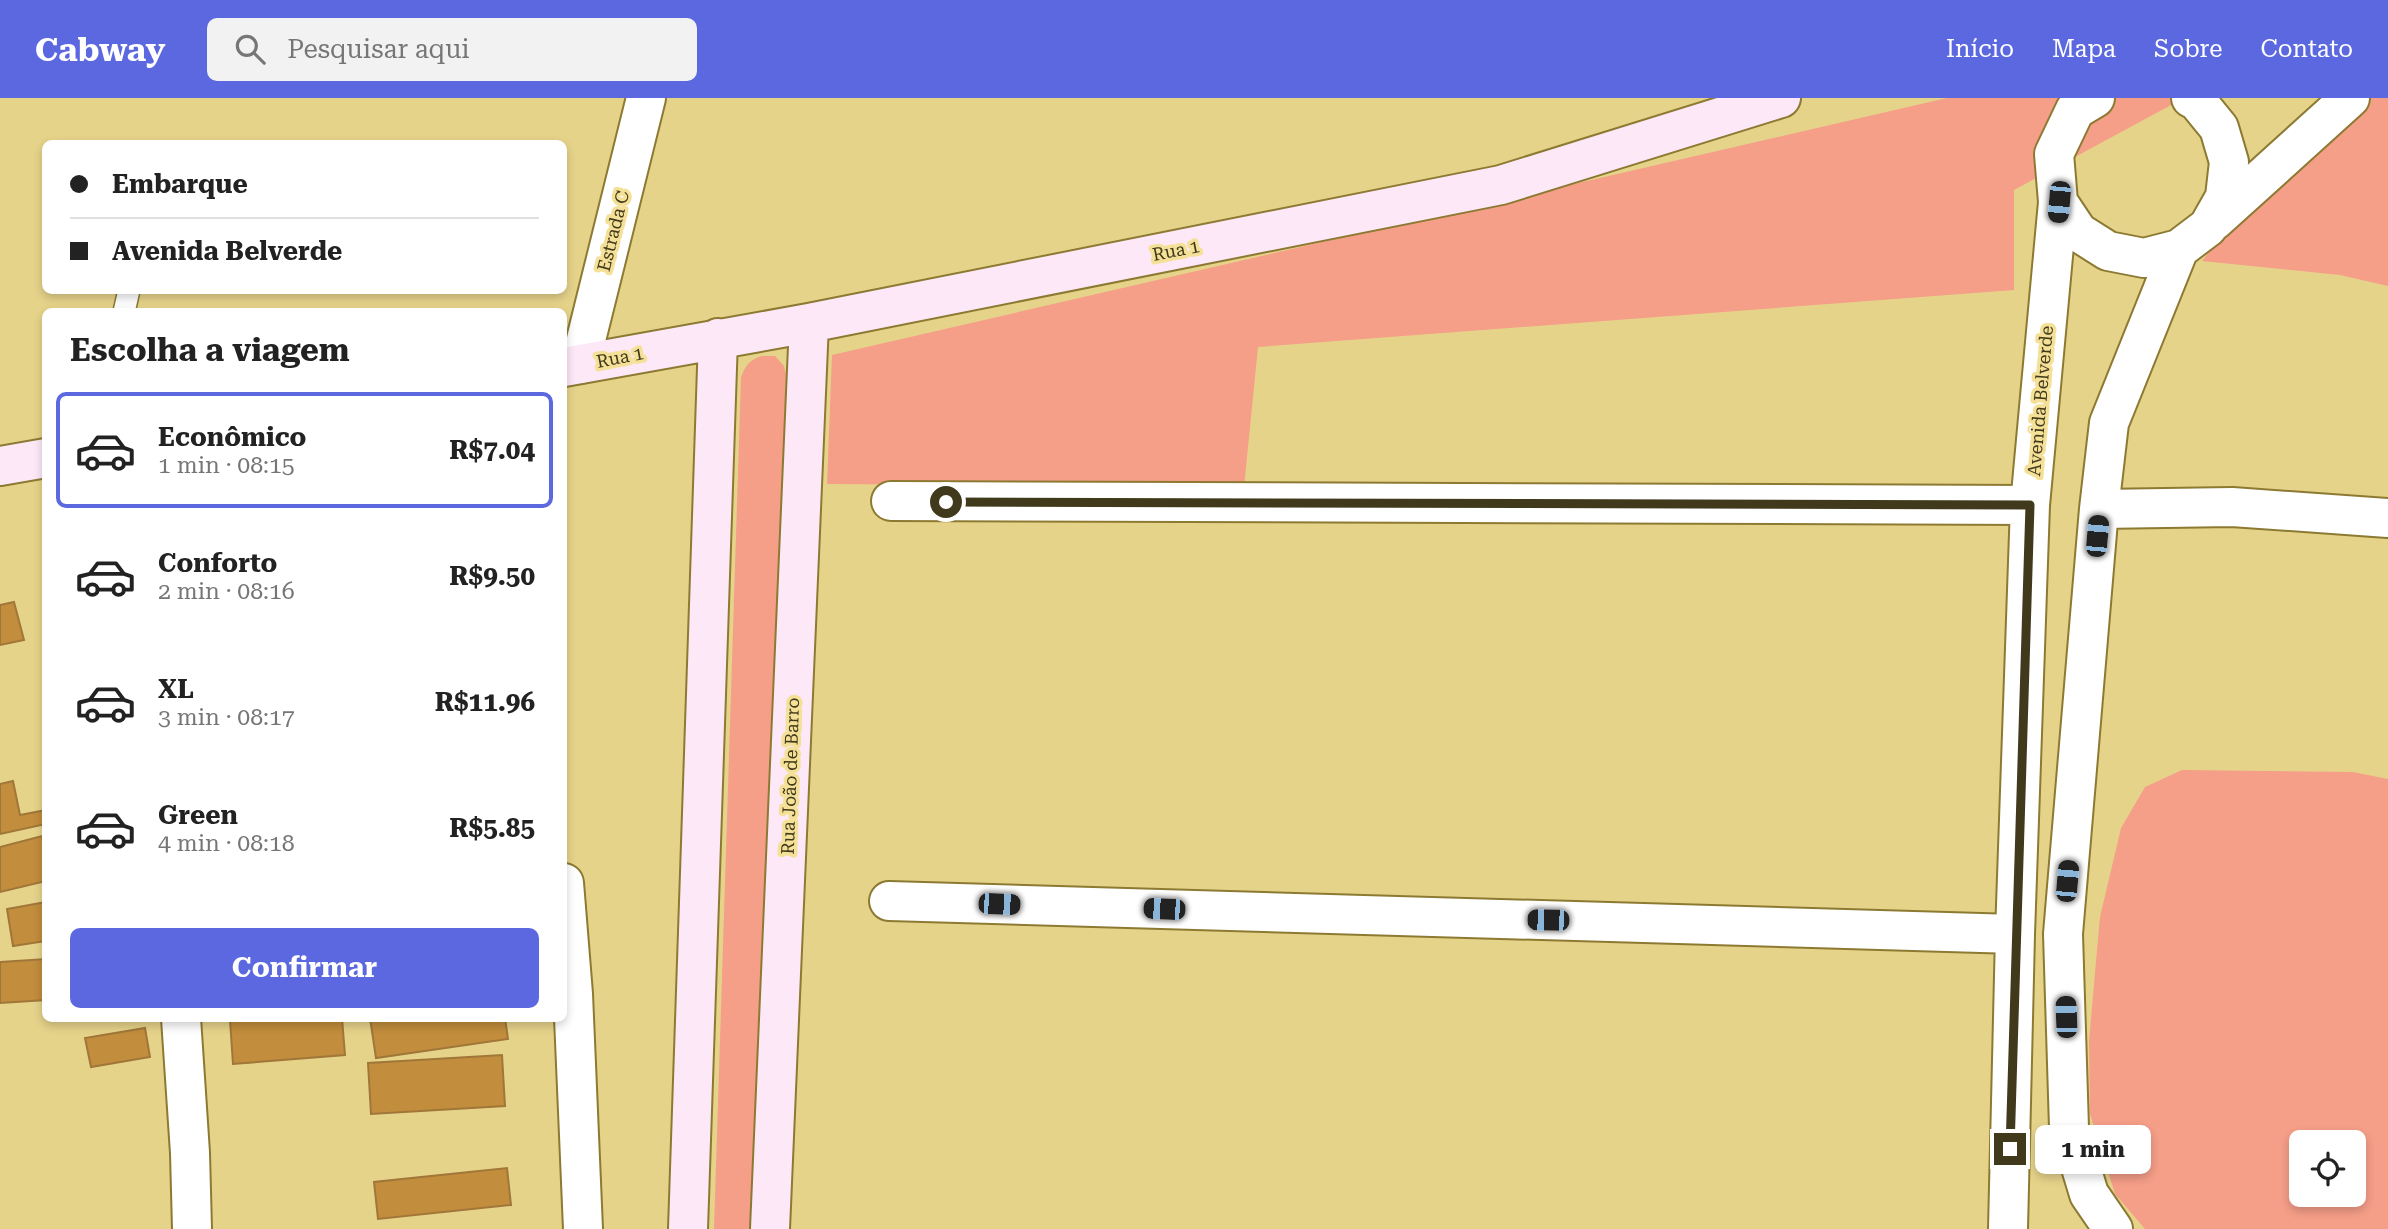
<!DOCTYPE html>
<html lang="pt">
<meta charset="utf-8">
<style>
body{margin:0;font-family:"Roboto Serif",serif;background:#f2f2f2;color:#222;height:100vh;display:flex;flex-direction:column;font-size:26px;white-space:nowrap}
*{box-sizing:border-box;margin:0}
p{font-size:23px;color:#767676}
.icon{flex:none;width:38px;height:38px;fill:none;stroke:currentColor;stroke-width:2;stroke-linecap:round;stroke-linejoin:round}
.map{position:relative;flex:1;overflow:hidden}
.details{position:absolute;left:42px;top:210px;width:525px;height:714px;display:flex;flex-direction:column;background:#fff;border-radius:10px;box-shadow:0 4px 10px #0003}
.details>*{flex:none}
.banner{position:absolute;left:42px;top:42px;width:525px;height:154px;border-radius:10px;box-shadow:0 4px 10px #0003;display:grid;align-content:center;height:154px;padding:0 28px;background:#fff}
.controls{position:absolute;left:2289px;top:1032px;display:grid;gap:14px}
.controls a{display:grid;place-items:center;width:77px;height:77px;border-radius:10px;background:#fff;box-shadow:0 4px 10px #0003;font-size:35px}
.end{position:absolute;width:32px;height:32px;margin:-16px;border:9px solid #41391b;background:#fff;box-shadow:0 0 0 4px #fff}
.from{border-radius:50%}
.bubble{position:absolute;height:49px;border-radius:10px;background:#fff;box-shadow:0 4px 10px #0003;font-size:23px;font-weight:700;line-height:49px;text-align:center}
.car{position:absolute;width:21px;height:42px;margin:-21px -10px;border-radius:9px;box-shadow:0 0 5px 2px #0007;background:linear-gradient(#222 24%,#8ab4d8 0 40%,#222 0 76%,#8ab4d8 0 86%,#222 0)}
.banner b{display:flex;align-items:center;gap:24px;height:66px;font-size:26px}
.banner b+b{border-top:2px solid #e0e0e0}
.banner i{width:18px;height:18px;background:#222}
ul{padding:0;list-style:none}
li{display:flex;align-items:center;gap:21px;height:116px;margin:0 14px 10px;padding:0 14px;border:4px solid transparent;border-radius:10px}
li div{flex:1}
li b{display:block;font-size:26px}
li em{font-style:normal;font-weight:700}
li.selected{border-color:#5c68df}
li>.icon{width:63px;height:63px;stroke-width:1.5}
h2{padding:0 28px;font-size:32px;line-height:84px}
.button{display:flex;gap:14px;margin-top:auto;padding:14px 28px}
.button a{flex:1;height:80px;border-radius:10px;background:#5c68df;color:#fff;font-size:28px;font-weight:700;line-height:80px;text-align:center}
header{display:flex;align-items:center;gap:42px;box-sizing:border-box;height:98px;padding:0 35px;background:#5c68df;color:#fff}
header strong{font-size:33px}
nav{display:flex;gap:38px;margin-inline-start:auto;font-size:24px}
.search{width:490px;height:63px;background:#f2f2f2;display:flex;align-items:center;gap:18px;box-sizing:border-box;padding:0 24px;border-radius:10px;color:#767676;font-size:26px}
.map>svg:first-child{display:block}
.green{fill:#f59e88;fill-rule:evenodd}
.building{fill:#c28d3c;stroke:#a17739;stroke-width:2}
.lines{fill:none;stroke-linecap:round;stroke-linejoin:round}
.lane-casing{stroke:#8d7a32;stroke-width:24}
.street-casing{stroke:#8d7a32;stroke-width:42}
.secondary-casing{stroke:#8d7a32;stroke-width:42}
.lane{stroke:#fff;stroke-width:21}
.street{stroke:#fff;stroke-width:38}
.secondary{stroke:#fde8f8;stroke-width:38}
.route{stroke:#41391b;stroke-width:9}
.labels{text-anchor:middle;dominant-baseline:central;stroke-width:7;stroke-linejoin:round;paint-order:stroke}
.street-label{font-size:18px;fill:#41391b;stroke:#f4e097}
</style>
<header>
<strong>Cabway</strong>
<div class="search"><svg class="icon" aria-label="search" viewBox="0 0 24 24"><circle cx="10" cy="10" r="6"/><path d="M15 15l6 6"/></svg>Pesquisar aqui</div>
<nav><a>Início</a><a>Mapa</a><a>Sobre</a><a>Contato</a></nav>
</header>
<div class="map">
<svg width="2388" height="1131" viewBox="0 0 2388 1131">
<rect width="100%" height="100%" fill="#e6d38a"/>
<path class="green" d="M1947,0H2184L2014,92V192L1258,249L1244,389L827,386L832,257Z
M2365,0H2388V188L2340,177L2202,163L2246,108Z
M762,258H775L784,268L786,276L757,1131H714L741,280C745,268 749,262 762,258Z
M2182,672L2353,674L2388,681V1131H2145L2115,1096L2090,1016L2089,943L2100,819L2121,730L2145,689ZM2301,1045H2354V1097H2301Z"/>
<path class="building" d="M14,504L24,542L0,547V507Z
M13,683L20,717L46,712V726L0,736V686Z
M46,737V783L0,794V749Z
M46,804V843L13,848L7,811Z
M46,861V902L0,905V864Z
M250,920H342L345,957L233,966L230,922Z
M370,920H505L508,941L376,960Z
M145,930L150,959L91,969L85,940Z
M502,957L505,1008L371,1016L368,965Z
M507,1070L511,1107L378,1121L374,1084Z"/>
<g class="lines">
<g class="lane-casing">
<path id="lane" d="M124,214L129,192"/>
</g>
<g class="street-casing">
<path id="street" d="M2095,0L2075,12L2054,56L2058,104L2078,134L2108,153L2144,160L2179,151L2208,129L2225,99L2229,64L2219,30L2197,3L2191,0
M2214,123L2350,0
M580,266L646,0
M891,403L2030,407
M2099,411L2232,409L2388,420
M564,785L573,896L583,1131
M889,803L2015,836
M181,920L190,1055L192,1131
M2008,1131L2015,836L2030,407L2058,104
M2113,1131L2089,1096L2069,1030L2063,836L2099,411L2109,325L2179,151"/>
</g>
<g class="secondary-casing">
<path id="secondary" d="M564,269L809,225L1501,87L1781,0
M0,368L46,360
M688,1131L718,240
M770,1131L809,225"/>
</g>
<use href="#lane" class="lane"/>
<use href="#street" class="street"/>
<use href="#secondary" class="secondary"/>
</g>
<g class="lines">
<path class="route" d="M946,404L2030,407L2010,1051"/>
</g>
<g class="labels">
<g class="street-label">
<text transform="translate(613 133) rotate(-76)">Estrada C</text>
<text transform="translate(1176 152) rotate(-11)">Rua 1</text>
<text transform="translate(620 259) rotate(-11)">Rua 1</text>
<text transform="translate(2040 303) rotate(-85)">Avenida Belverde</text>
<text transform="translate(790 678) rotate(-88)">Rua João de Barro</text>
</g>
</g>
</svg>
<div class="controls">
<a><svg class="icon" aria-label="locate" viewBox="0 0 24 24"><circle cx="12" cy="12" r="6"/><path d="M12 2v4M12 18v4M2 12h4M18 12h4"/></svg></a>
</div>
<i class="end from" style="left:946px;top:404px"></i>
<i class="end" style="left:2010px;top:1051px"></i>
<div class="bubble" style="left:2035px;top:1027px;width:116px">1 min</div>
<i class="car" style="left:2059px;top:104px;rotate:185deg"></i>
<i class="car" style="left:2097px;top:438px;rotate:5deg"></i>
<i class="car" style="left:2067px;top:783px;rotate:5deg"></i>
<i class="car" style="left:999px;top:806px;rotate:92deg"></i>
<i class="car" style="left:1164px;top:811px;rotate:272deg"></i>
<i class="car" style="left:1548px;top:822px;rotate:271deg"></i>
<i class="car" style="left:2066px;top:919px;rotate:358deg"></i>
<div class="banner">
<b><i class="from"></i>Embarque</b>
<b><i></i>Avenida Belverde</b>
</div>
<section class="details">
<h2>Escolha a viagem</h2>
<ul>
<li class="selected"><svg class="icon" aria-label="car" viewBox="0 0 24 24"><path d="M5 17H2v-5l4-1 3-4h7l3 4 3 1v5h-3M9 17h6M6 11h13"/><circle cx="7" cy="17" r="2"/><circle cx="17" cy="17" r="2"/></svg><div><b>Econômico</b><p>1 min · 08:15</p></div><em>R$7.04</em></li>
<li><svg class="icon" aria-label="car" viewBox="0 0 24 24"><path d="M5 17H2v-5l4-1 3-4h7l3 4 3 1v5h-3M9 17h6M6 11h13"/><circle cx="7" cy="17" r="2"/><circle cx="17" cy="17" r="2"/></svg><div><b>Conforto</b><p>2 min · 08:16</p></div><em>R$9.50</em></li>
<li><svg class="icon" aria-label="car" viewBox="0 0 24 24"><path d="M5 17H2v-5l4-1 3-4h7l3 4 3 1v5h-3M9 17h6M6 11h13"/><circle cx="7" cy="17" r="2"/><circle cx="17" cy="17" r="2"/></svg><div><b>XL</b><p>3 min · 08:17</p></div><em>R$11.96</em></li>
<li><svg class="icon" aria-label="car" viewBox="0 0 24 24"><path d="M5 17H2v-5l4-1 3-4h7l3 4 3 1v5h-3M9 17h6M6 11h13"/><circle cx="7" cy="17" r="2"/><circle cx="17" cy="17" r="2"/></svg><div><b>Green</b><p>4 min · 08:18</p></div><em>R$5.85</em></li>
</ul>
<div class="button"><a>Confirmar</a></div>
</section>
</div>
